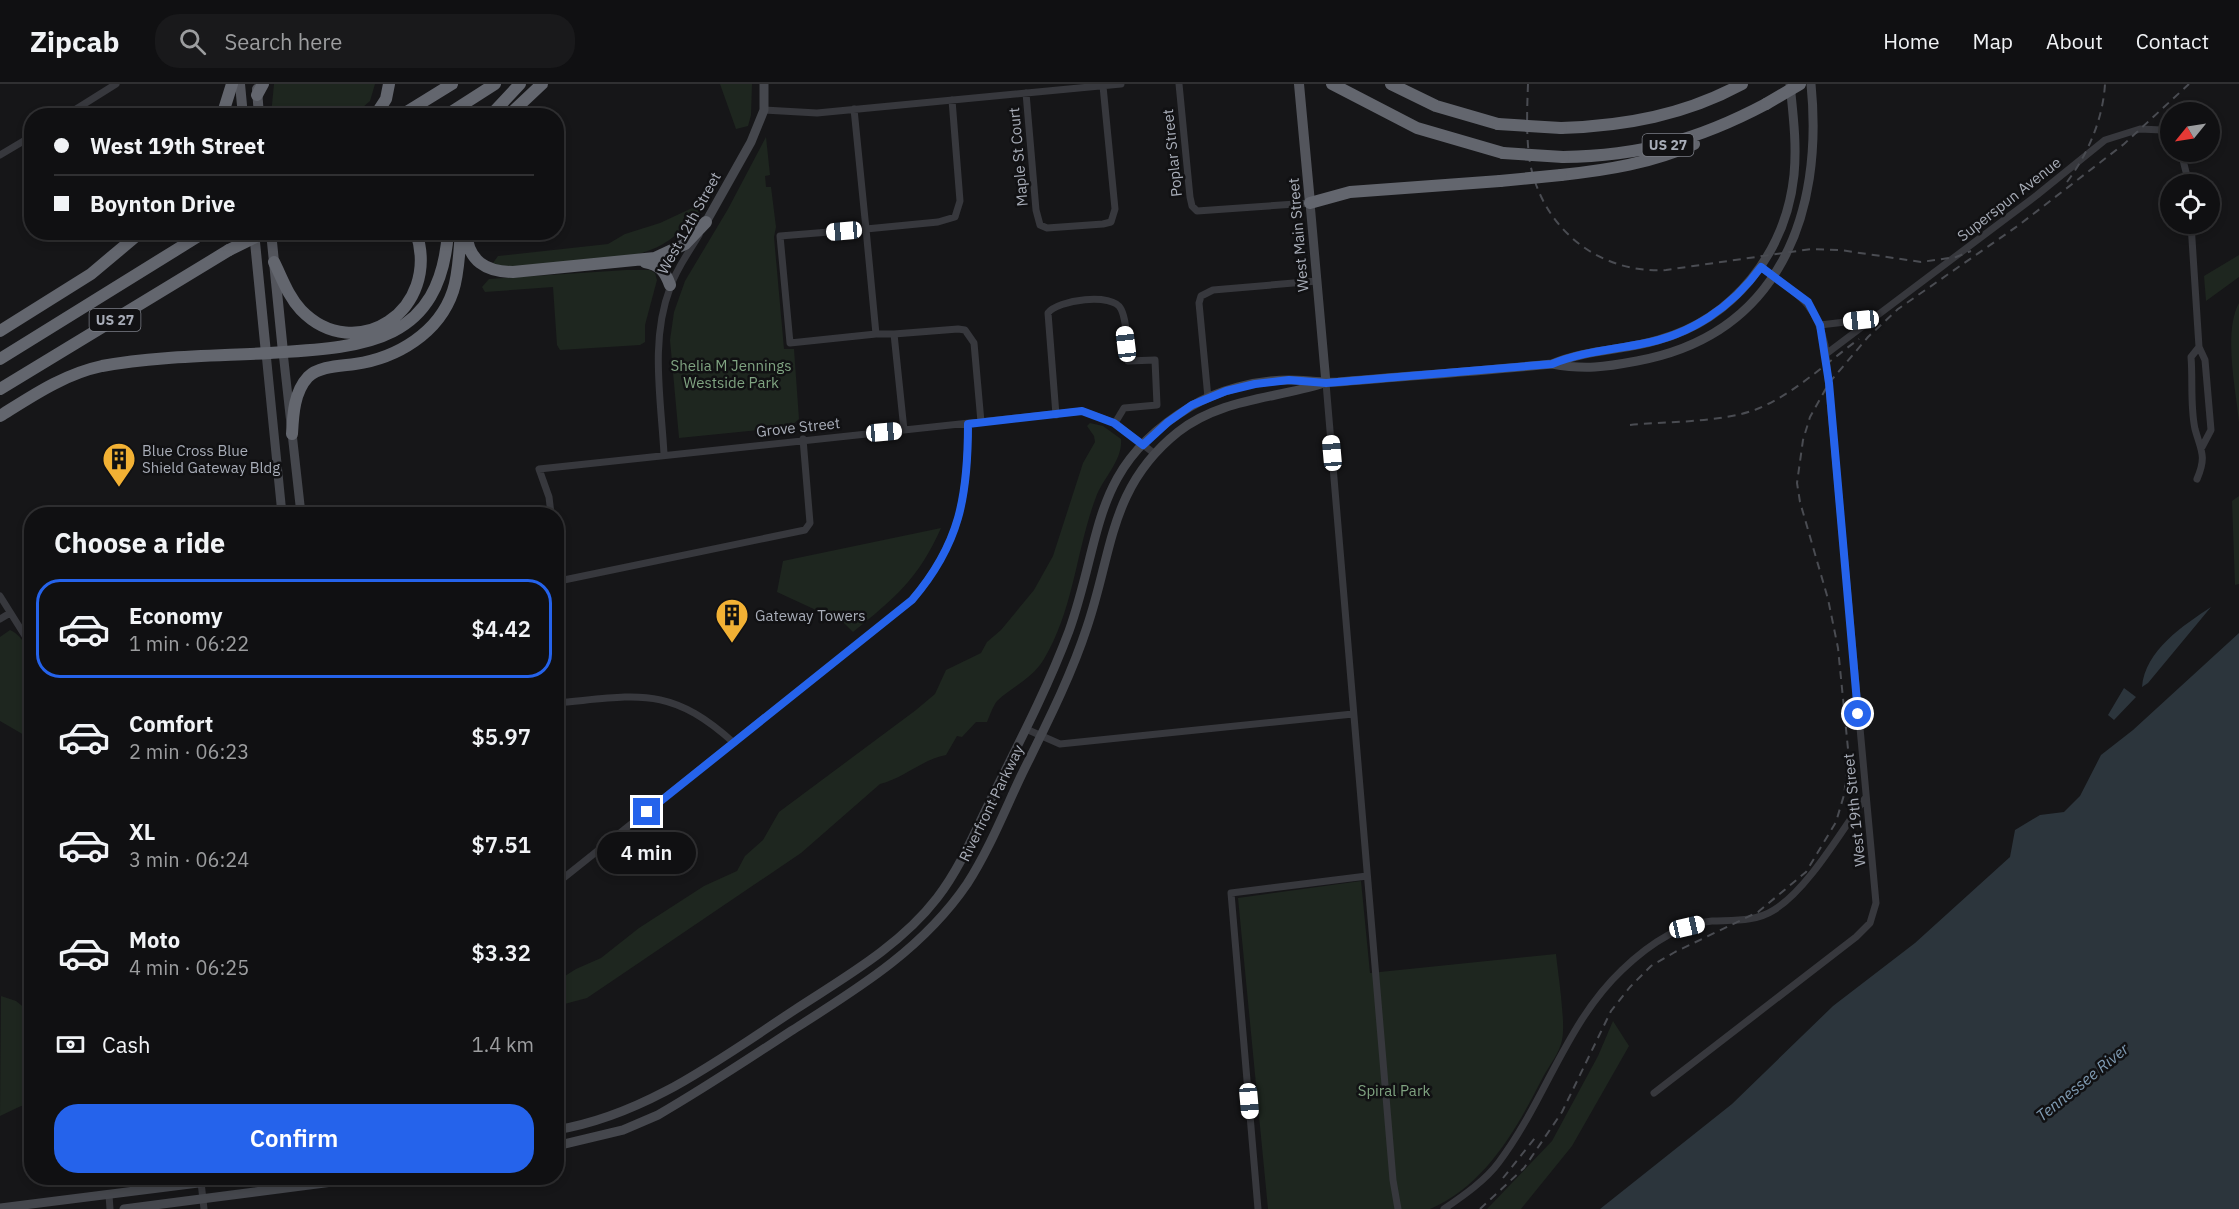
<!DOCTYPE html>
<meta charset="utf-8">
<style>
body{margin:0;font-family:"IBM Plex Sans",sans-serif;background:#19191b;color:#f1f3f6;height:100vh;display:flex;flex-direction:column;font-size:22px;white-space:nowrap}
*{box-sizing:border-box;margin:0}
p{font-size:20px;color:#9c9d9f}
.icon{flex:none;width:33px;height:33px;fill:none;stroke:currentColor;stroke-width:2;stroke-linecap:round;stroke-linejoin:round}
.map{position:relative;flex:1;overflow:hidden}
.sheet{position:absolute;left:24px;top:423px;width:540px;height:678px;display:flex;flex-direction:column;background:#101012;border-radius:24px;box-shadow:0 3px 9px #0003,0 0 0 2px #303032}
.sheet>*{flex:none}
.top-card{position:absolute;left:24px;top:24px;width:540px;height:132px;border-radius:24px;box-shadow:0 3px 9px #0003,0 0 0 2px #303032;display:grid;align-content:center;height:132px;padding:0 30px;background:#101012}
.needle{width:39px;rotate:240deg}
.controls{position:absolute;left:2160px;top:18px;display:grid;gap:12px}
.controls a{display:grid;place-items:center;width:60px;height:60px;border-radius:50%;background:#101012;box-shadow:0 3px 9px #0003,0 0 0 2px #303032;font-size:30px}
.end{position:absolute;width:27px;height:27px;margin:-14px;border:8px solid #2563eb;background:#fff;box-shadow:0 0 0 3px #fff}
.from{border-radius:50%}
.bubble{position:absolute;height:42px;border-radius:21px;background:#101012;box-shadow:0 3px 9px #0003,0 0 0 2px #303032;font-size:20px;font-weight:600;line-height:42px;text-align:center}
.car{position:absolute;width:18px;height:36px;margin:-18px -9px;border-radius:8px;box-shadow:0 0 4px 2px #0007;background:linear-gradient(#fff 24%,#345 0 40%,#fff 0 76%,#345 0 86%,#fff 0)}
.top-card b{display:flex;align-items:center;gap:21px;height:57px;font-size:22px}
.top-card b+b{border-top:2px solid #303032}
.top-card i{width:15px;height:15px;background:#f1f3f6}
ul{padding:0;list-style:none}
li{display:flex;align-items:center;gap:18px;height:99px;margin:0 12px 9px;padding:0 18px;border:3px solid transparent;border-radius:24px}
li div{flex:1}
li b{display:block;font-size:22px}
li em{font-style:normal;font-weight:600}
li.current{border-color:#2563eb}
li>.icon{width:54px;height:54px;stroke-width:1.5}
h2{padding:0 30px;font-size:27px;line-height:72px}
.pay{display:flex;align-items:center;gap:15px;height:66px;padding:0 30px;font-size:22px}
.pay p{margin-inline-start:auto}
.cta{display:flex;gap:12px;margin-top:auto;padding:12px 30px}
.cta a{flex:1;height:69px;border-radius:24px;background:#2563eb;color:#fff;font-size:24px;font-weight:600;line-height:69px;text-align:center}
header{display:flex;align-items:center;gap:36px;box-sizing:border-box;height:84px;padding:0 30px;background:#101012;border-bottom:2px solid #303032}
header strong{font-size:28px}
nav{display:flex;gap:33px;margin-inline-start:auto;font-size:21px}
.search{width:420px;height:54px;background:#19191b;display:flex;align-items:center;gap:15px;box-sizing:border-box;padding:0 21px;border-radius:24px;color:#9c9d9f;font-size:22px}
.map>svg:first-child{display:block}
.green{fill:#1e261f}
.water{fill:#2c353c}
.lines{fill:none;stroke-linecap:round;stroke-linejoin:round}
.minor{stroke:#37383d;stroke-width:7}
.secondary{stroke:#45474d;stroke-width:9}
.primary{stroke:#53555c;stroke-width:10}
.motorway{stroke:#63666e;stroke-width:12}
.rail{stroke:#4a4c52;stroke-width:2;stroke-dasharray:8 6;stroke-linecap:butt}
.motorway-bridge{stroke:#63666e;stroke-width:12}
.route{stroke:#2563eb;stroke-width:8}
.labels{text-anchor:middle;dominant-baseline:central;stroke-width:5;stroke-linejoin:round;paint-order:stroke}
.shield{fill:#111113;stroke:#7b7e86;stroke-width:1.5}
.shield-label{font-size:14px;font-weight:bold;fill:#a8adb8}
.street-label{font-size:15px;fill:#a8adb8;stroke:#111113}
.park-label{font-size:15px;fill:#7fa381;stroke:#111113}
.poi-label{font-size:15px;fill:#a8adb8;stroke:#111113;text-anchor:start}
.water-label{font-size:16px;font-style:italic;fill:#7f9bb3;stroke:#111113}
</style>
<header>
<strong>Zipcab</strong>
<div class="search"><svg class="icon" aria-label="search" viewBox="0 0 24 24"><circle cx="10" cy="10" r="6"/><path d="M15 15l6 6"/></svg>Search here</div>
<nav><a>Home</a><a>Map</a><a>About</a><a>Contact</a></nav>
</header>
<div class="map">
<svg width="2239" height="1125" viewBox="0 0 2239 1125">
<rect width="100%" height="100%" fill="#161618"/>
<path class="green" d="M274,0H375L370,17L354,31H271Z
M720,0H752L751,31L748,42L736,45Z
M766,53L770,91L765,92L766,103H771L776,143L774,153L784,265H794L799,335L790,343L679,354L670,256L674,228L685,197L728,125Z
M705,118L708,120C695,133 679,151 663,160C628,181 536,186 495,182L493,179L498,172L608,160L625,150L660,139Z
M2239,171V193L2206,217L2204,192Z
M626,186H650L655,189L657,196L645,241V258L640,261L560,266L557,261L553,203L485,208L482,203L489,195Z
M2239,219V339C2236,305 2223,249 2239,219Z
M1090,339L1103,342L1121,355C1123,376 1103,394 1096,413C1076,466 1074,525 1044,575C1031,596 1014,601 997,617C993,622 990,631 987,638H976L962,653L957,652L946,671C923,675 904,694 880,700L801,769L587,914L557,922V897L576,885L601,874L639,844L704,802L737,787L745,772L763,756L779,728L916,626L935,610L946,586L981,569L987,558L1001,546L1034,506L1053,472L1083,379L1095,358L1094,352L1087,342Z
M2239,412V500L2235,501L2232,417Z
M941,444C919,494 894,515 853,548L844,539L777,508L783,477Z
M10,546C42,560 32,626 31,655L0,637V553Z
M1361,797L1370,889L1556,870C1558,889 1566,940 1562,956C1560,968 1549,982 1543,993C1517,1044 1486,1101 1430,1125H1268L1238,814Z
M1,912L16,917L31,929L32,1021L21,1022L0,1032Z
M1613,937L1629,962L1572,1062L1521,1125H1487L1552,1057L1598,972Z"/>
<path class="water" d="M2211,523L2148,599L2142,603C2145,566 2184,541 2211,523Z
M2239,549V1125H1600L1732,1020L1833,922L1915,859L2010,773L2015,746L2040,731L2064,728L2080,712L2101,671L2133,646Z
M2124,604L2136,613L2114,636L2108,631Z"/>
<g class="lines">
<path class="minor" d="M1179,0L1190,113L1192,122L1197,127L1310,119
M1026,9L1036,126L1040,141L1047,144L1103,140L1111,138L1115,125L1103,2
M854,25L866,145L938,138L955,133L960,117L952,16
M764,26L817,29L1121,0
M65,32L116,0
M2181,68L2189,100
M0,71L32,52
M2191,140L2199,263L2205,276L2211,346L2202,363
M866,145L876,250L790,259L780,152Z
M1820,241L1871,235
M876,250H894L904,346
M894,250L958,245L965,246L974,259L981,338
M1826,270L2037,111L2105,56L2140,45L2162,46L2170,51
M1326,299L1393,1096L1398,1125
M1208,314L1199,219L1201,212L1213,206L1317,197
M1056,331L1048,229C1057,216 1113,208 1121,225C1128,239 1126,262 1128,277L1155,276L1157,321L1124,324L1115,339
M664,370C661,315 650,256 670,204C676,185 689,168 699,151
M2197,395C2207,372 2201,367 2195,345C2190,322 2193,296 2191,273L2199,263
M551,430L549,413L539,385L1082,327L1115,339L1155,370
M556,474L559,497L805,446L810,439L803,355
M0,512L32,563
M0,535L10,529
M556,619C637,612 669,600 734,659
M1026,645L1060,660L1353,630
M556,800L912,516C960,459 968,413 968,340
M1654,1009L1856,853L1870,839L1876,819L1825,261C1815,215 1795,210 1761,183
M201,1098L204,1125
M109,1111L110,1125
M1258,1125L1231,809L1367,792
M1444,1125C1463,1112 1486,1096 1499,1078C1545,1017 1566,939 1622,886C1646,863 1677,840 1712,837C1734,836 1755,838 1774,826C1809,804 1841,747 1866,713"/>
<path class="secondary" d="M1310,119L1326,299
M706,138L751,58L764,26V0
M283,268L301,430
M266,269L282,430
M1552,280C1585,286 1605,283 1637,277C1779,251 1824,130 1811,0
M556,1046C647,1031 721,974 796,925C845,893 900,862 937,814C961,783 976,745 993,711C1020,657 1048,603 1069,547C1103,452 1090,383 1190,323C1218,306 1256,296 1289,296C1305,296 1321,299 1338,298C1409,292 1481,287 1552,280C1588,265 1622,267 1658,256C1734,235 1786,168 1794,91C1797,60 1793,30 1790,0
M556,1062L623,1046L658,1031C703,1005 747,976 791,947C857,905 922,866 967,800C989,766 1004,728 1021,692C1045,643 1070,595 1087,543C1113,467 1109,403 1178,348C1220,315 1272,315 1321,300
M0,1124L238,1094
M124,1125L363,1094"/>
<path class="primary" d="M240,0L243,32
M1299,0L1310,119
M257,5L259,32
M254,148L266,269
M271,148L283,268"/>
<path class="motorway" d="M1332,0L1417,44L1503,69
M1391,0L1436,22L1498,40
M257,11L263,0
M222,32L232,0
M375,32L386,15L389,0
M400,32L452,0
M445,32L495,0
M490,32L520,0
M508,32L542,0
M1561,44C1625,42 1685,31 1742,0
M1563,73C1640,72 1698,56 1766,20
M1561,91C1608,86 1651,79 1694,60
M1310,119L1350,108L1500,97
M466,148C468,177 486,188 513,188L655,174L685,160L706,138
M274,178C282,194 288,212 301,226C355,282 442,227 416,148
M645,178C660,181 665,187 670,201
M0,247L91,190L141,148
M0,275L205,148
M0,305L229,166
M0,332C32,312 64,290 102,282C156,272 215,272 270,269C362,263 440,261 448,148
M292,350C293,331 294,308 308,293C319,282 340,282 355,280C397,274 439,249 453,207C459,189 459,168 461,148"/>
<path class="rail" d="M1528,0C1527,26 1526,53 1530,79C1543,145 1599,190 1666,186L1811,165L1840,166L1921,178L1956,173L1971,167
M2067,98C2088,70 2103,35 2105,0
M1630,341C1669,337 1721,339 1757,325C1794,310 1826,279 1859,255
M1503,1094L1535,1054
M1480,1125L1524,1084L1562,1028L1611,927L1630,903L1651,882L1675,868L1758,828L1806,788L1836,738L1844,711L1849,675L1838,564L1828,515L1800,418L1797,399L1803,356L1810,333L1829,299L1868,253L1898,225L2019,141L2124,60L2189,0"/>
<path class="motorway-bridge" d="M1766,20L1800,0
M1498,40L1561,44
M1503,69L1563,73
M1500,97L1561,91
M229,166L266,148"/>
</g>
<g class="lines">
<path class="route" d="M647,728L912,516C960,460 968,412 968,340L1082,327L1114,339L1143,361L1168,338L1192,321L1226,307L1255,300L1289,296L1326,299L1552,280C1581,268 1610,266 1641,260C1691,251 1732,223 1761,183L1808,218L1820,241L1829,299L1858,630"/>
</g>
<defs>
<g id="building-pin" transform="scale(1.725)"><path d="M0 17L-7.5 6A9.5 9.5 0 1 1 7.5 6Z" fill="#f2b134" stroke="#111113"/><path d="M-4-6H4V6H1V3H-1V6H-4ZM-2.5-4.3h1.7v1.8h-1.7ZM.8-4.3h1.7v1.8H.8ZM-2.5-1h1.7V.8h-1.7ZM.8-1h1.7V.8H.8Z" fill="#111"/></g>
</defs>
<g fill-rule="evenodd">
<use href="#building-pin" x="119" y="375"/>
<use href="#building-pin" x="732" y="531"/>
</g>
<g class="labels">
<g class="shield">
<rect x="1642.5" y="50" width="51" height="22" rx="4.5"/>
<rect x="89.5" y="225" width="51" height="22" rx="4.5"/>
</g>
<g class="shield-label">
<text x="1668" y="61">US 27</text>
<text x="115" y="236">US 27</text>
</g>
<g class="street-label">
<text transform="translate(1172 69) rotate(-96)">Poplar Street</text>
<text transform="translate(1018 73) rotate(-95)">Maple St Court</text>
<text transform="translate(2009 115) rotate(-38)">Superspun Avenue</text>
<text transform="translate(689 139) rotate(-61)">West 12th Street</text>
<text transform="translate(1298 151) rotate(-95)">West Main Street</text>
<text transform="translate(798 343) rotate(-6)">Grove Street</text>
<text transform="translate(991 719) rotate(-64)">Riverfront Parkway</text>
<text transform="translate(1854 726) rotate(-96)">West 19th Street</text>
</g>
<g class="park-label">
<text x="731" y="281">Shelia M Jennings<tspan x="731" dy="17">Westside Park</tspan></text>
<text x="1394" y="1006">Spiral Park</text>
</g>
<g class="poi-label">
<text x="142" y="366">Blue Cross Blue<tspan x="142" dy="17">Shield Gateway Bldg</tspan></text>
<text x="755" y="531">Gateway Towers</text>
</g>
<g class="water-label">
<text transform="translate(2082 998) rotate(-39)">Tennessee River</text>
</g>
</g>
</svg>
<div class="controls">
<a><svg class="needle" viewBox="-14 -14 28 28"><path d="M0-13l5 13h-10z" fill="#e53935"/><path d="M0 13l5-13h-10z" fill="#9c9d9f"/></svg></a>
<a><svg class="icon" aria-label="locate" viewBox="0 0 24 24"><circle cx="12" cy="12" r="6"/><path d="M12 2v4M12 18v4M2 12h4M18 12h4"/></svg></a>
</div>
<i class="end from" style="left:1858px;top:630px"></i>
<i class="end" style="left:647px;top:728px"></i>
<div class="bubble" style="left:597px;top:748px;width:99px">4 min</div>
<i class="car" style="left:844px;top:147px;rotate:265deg"></i>
<i class="car" style="left:1861px;top:236px;rotate:264deg"></i>
<i class="car" style="left:1126px;top:260px;rotate:353deg"></i>
<i class="car" style="left:884px;top:348px;rotate:85deg"></i>
<i class="car" style="left:1332px;top:369px;rotate:355deg"></i>
<i class="car" style="left:1687px;top:843px;rotate:77deg"></i>
<i class="car" style="left:1249px;top:1017px;rotate:175deg"></i>
<div class="top-card">
<b><i class="from"></i>West 19th Street</b>
<b><i></i>Boynton Drive</b>
</div>
<section class="sheet">
<h2>Choose a ride</h2>
<ul>
<li class="current"><svg class="icon" aria-label="car" viewBox="0 0 24 24"><path d="M5 17H2v-5l4-1 3-4h7l3 4 3 1v5h-3M9 17h6M6 11h13"/><circle cx="7" cy="17" r="2"/><circle cx="17" cy="17" r="2"/></svg><div><b>Economy</b><p>1 min · 06:22</p></div><em>$4.42</em></li>
<li><svg class="icon" aria-label="car" viewBox="0 0 24 24"><path d="M5 17H2v-5l4-1 3-4h7l3 4 3 1v5h-3M9 17h6M6 11h13"/><circle cx="7" cy="17" r="2"/><circle cx="17" cy="17" r="2"/></svg><div><b>Comfort</b><p>2 min · 06:23</p></div><em>$5.97</em></li>
<li><svg class="icon" aria-label="car" viewBox="0 0 24 24"><path d="M5 17H2v-5l4-1 3-4h7l3 4 3 1v5h-3M9 17h6M6 11h13"/><circle cx="7" cy="17" r="2"/><circle cx="17" cy="17" r="2"/></svg><div><b>XL</b><p>3 min · 06:24</p></div><em>$7.51</em></li>
<li><svg class="icon" aria-label="car" viewBox="0 0 24 24"><path d="M5 17H2v-5l4-1 3-4h7l3 4 3 1v5h-3M9 17h6M6 11h13"/><circle cx="7" cy="17" r="2"/><circle cx="17" cy="17" r="2"/></svg><div><b>Moto</b><p>4 min · 06:25</p></div><em>$3.32</em></li>
</ul>
<div class="pay"><svg class="icon" aria-label="cash" viewBox="0 0 24 24"><path d="M3 7h18v10H3z"/><circle cx="12" cy="12" r="2"/></svg>Cash<p>1.4 km</p></div>
<div class="cta"><a>Confirm</a></div>
</section>
</div>
